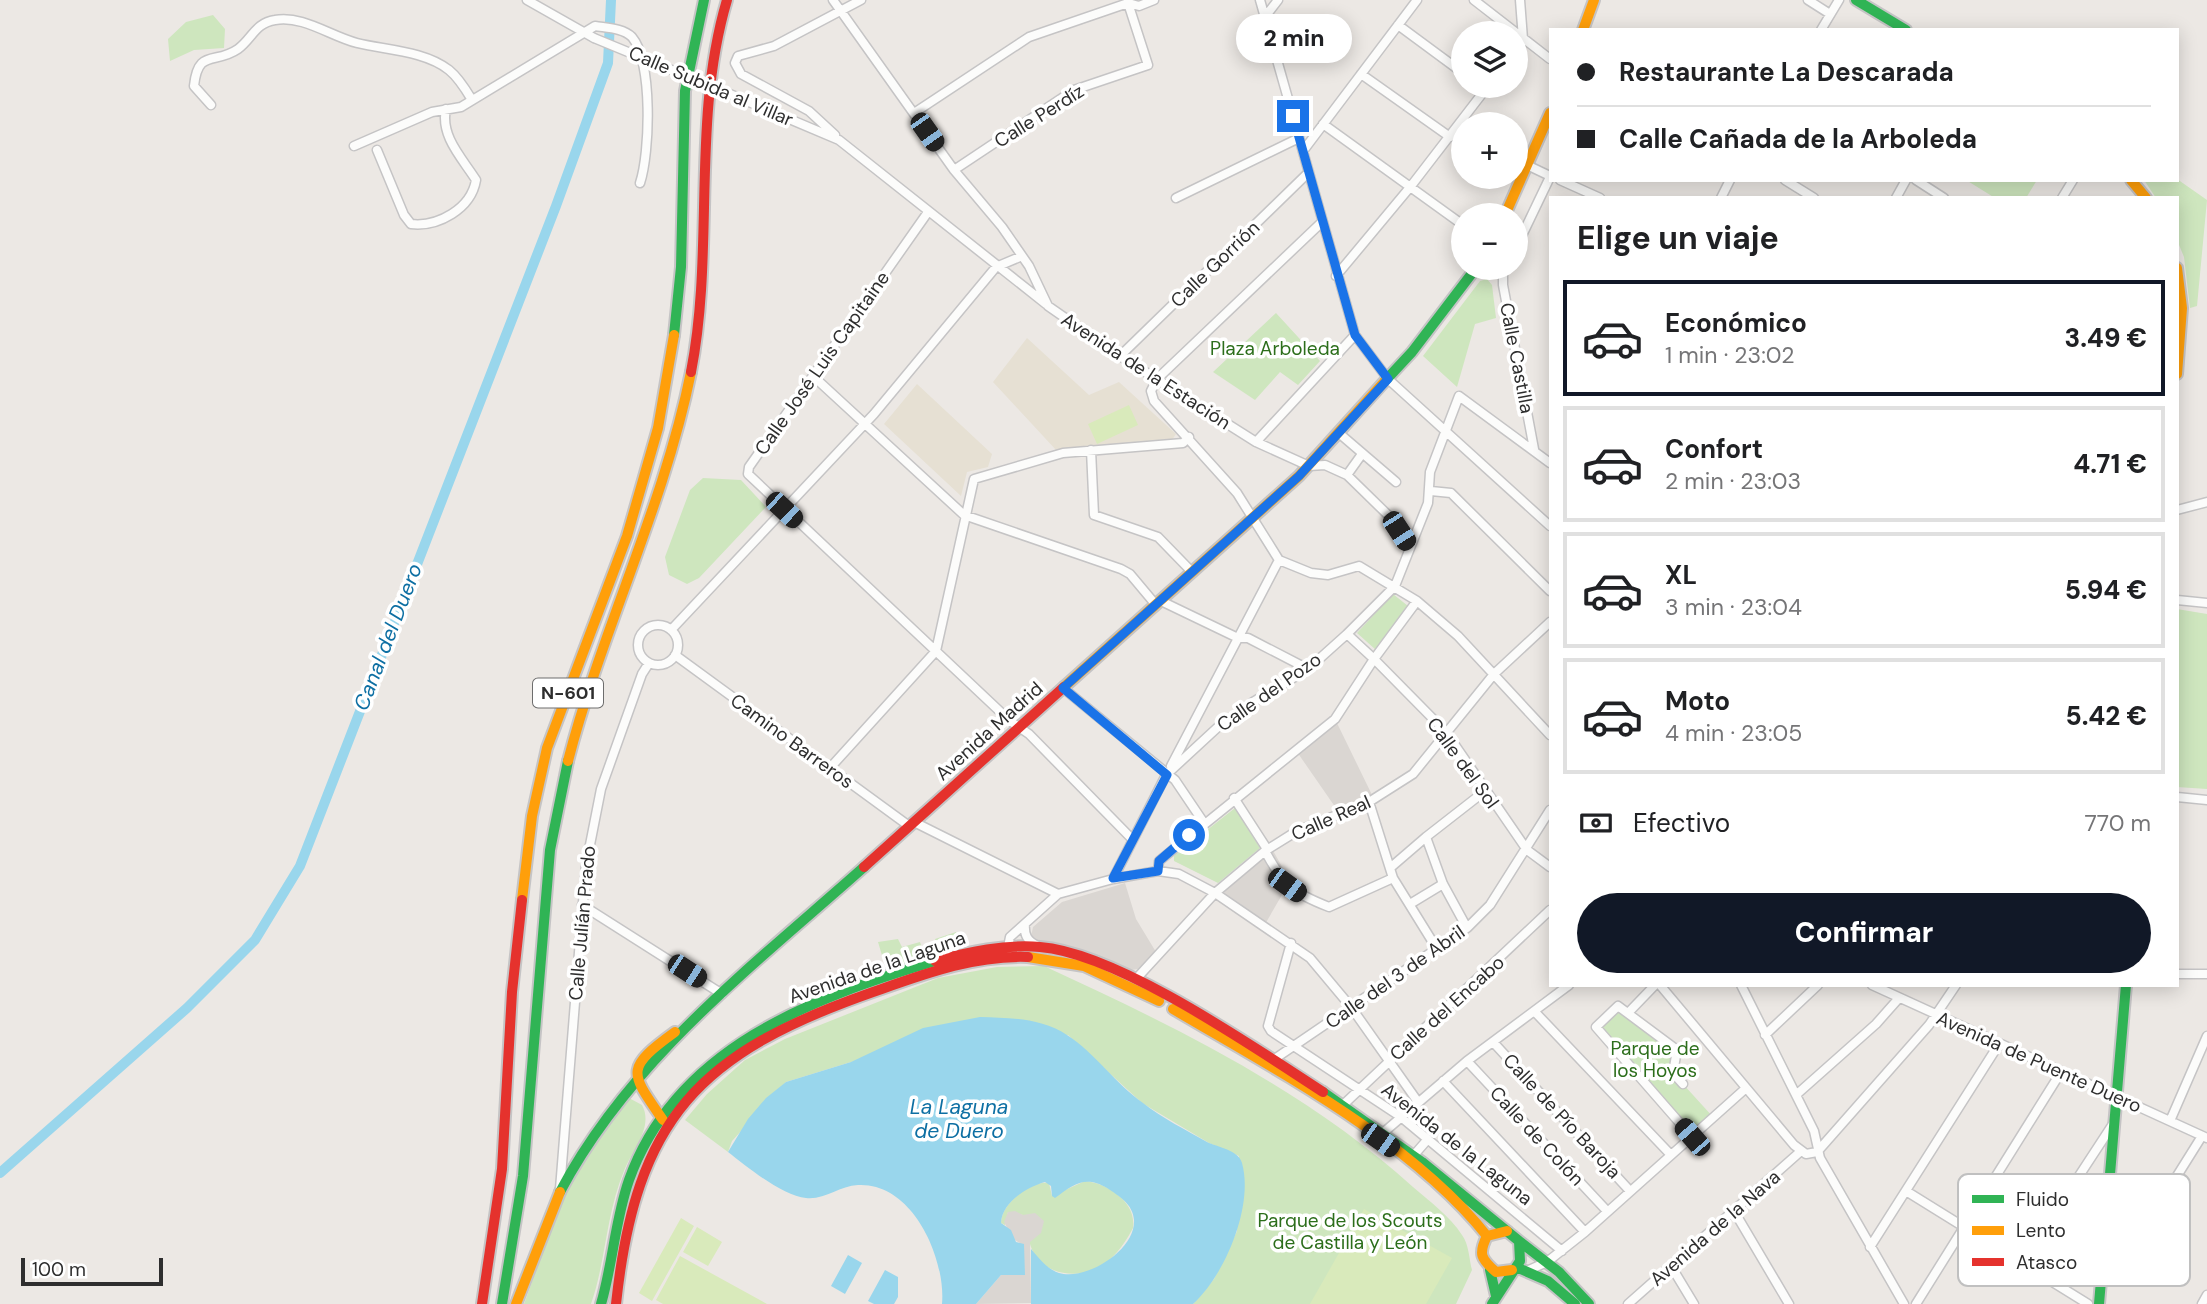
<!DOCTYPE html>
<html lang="es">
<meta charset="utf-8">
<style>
body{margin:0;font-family:"DM Sans",sans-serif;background:#f2f2f2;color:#202124;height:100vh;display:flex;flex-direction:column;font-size:26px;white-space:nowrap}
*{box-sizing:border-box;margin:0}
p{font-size:23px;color:#757577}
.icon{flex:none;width:38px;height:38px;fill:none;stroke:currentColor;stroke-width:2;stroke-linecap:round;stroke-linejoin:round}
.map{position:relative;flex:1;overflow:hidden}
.sheet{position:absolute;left:1549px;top:196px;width:630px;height:791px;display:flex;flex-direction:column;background:#fff;border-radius:0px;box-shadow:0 4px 18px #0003}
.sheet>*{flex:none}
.top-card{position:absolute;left:1549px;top:28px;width:630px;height:154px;border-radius:0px;box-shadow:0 4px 18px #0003;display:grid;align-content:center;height:154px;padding:0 28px;background:#fff}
.tools{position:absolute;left:1451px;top:21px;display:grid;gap:14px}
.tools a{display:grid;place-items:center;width:77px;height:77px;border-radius:50%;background:#fff;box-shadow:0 4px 18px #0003;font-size:35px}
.scale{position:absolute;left:21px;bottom:18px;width:142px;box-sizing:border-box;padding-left:7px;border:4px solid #2e2e2e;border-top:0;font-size:19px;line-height:24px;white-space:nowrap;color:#2e2e2e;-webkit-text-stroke:5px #fff;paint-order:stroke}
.end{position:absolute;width:32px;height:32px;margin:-16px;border:9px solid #1a73e8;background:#fff;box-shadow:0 0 0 4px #fff}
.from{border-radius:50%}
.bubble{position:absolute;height:49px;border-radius:24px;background:#fff;box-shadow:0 4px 18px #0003;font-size:23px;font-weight:800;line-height:49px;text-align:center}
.car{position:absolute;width:21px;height:42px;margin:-21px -10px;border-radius:9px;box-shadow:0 0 5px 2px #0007;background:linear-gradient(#222 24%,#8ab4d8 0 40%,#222 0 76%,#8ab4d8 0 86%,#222 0)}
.top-card b{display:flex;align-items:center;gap:24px;height:66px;font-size:26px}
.top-card b+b{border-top:2px solid #e0e0e0}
.top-card i{width:18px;height:18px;background:#202124}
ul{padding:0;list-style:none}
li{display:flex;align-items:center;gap:21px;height:116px;margin:0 14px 10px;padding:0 14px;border:4px solid #e0e0e0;border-radius:0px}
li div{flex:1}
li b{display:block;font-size:26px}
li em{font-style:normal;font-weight:800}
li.on{border-color:#111827}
li>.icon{width:63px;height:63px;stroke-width:1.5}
h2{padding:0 28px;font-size:32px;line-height:84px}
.pay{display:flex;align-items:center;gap:18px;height:77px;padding:0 28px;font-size:26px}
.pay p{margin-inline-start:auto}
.action{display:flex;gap:14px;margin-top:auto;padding:14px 28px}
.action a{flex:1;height:80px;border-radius:42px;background:#111827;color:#fff;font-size:28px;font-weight:800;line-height:80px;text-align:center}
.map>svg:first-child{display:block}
.education{fill:#e6e0d3}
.green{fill:#cee6be}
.pitch{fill:#d9eabb}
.plaza{fill:#dad6d2}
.water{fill:#99d6ec}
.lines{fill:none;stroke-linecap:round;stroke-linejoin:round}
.canal{stroke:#99d6ec;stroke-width:10}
.street-casing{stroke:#c5c4c5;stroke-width:11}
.fast-casing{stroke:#c5c4c5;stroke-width:14}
.slow-casing{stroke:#c5c4c5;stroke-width:14}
.jam-casing{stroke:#c5c4c5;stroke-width:14}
.street{stroke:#fcfcfb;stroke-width:8}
.fast{stroke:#30b455;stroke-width:10}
.slow{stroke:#ff9f0a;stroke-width:10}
.jam{stroke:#e5322d;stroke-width:10}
.street-bridge-casing{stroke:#c5c4c5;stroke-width:11;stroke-linecap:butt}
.street-bridge{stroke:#fcfcfb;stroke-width:8}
.route{stroke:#1a73e8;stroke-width:9}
.labels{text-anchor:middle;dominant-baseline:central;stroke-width:7;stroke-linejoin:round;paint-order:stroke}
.shield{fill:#fff;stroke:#6d6d6d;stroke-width:2}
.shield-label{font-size:18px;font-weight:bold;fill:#2e2e2e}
.street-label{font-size:19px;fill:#2e2e2e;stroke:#fff}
.park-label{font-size:19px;fill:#2c6e1b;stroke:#fff}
.water-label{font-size:21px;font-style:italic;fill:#0d6fa3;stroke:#fff}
.key{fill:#fff;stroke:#c0c0c0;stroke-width:2}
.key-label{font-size:19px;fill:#2e2e2e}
</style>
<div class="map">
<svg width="2207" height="1304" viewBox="0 0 2207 1304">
<rect width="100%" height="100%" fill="#ece8e4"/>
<path class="education" d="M1027,338L1089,395L1119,382L1176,434L1172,440L1056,450L993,382Z
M917,384L992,454L988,467L967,472L961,496L884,424Z"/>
<path class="green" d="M213,15L225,29L224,48L194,50L170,61L168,39L186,22Z
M2177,179L2207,200L2197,306L2190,308L2184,257L2177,240V198H2156L2144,180Z
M1966,180H2037L2026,198H1995Z
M1487,279L1492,285L1496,318L1475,324L1457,387L1423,356L1480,281Z
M1276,313L1320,361L1298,385L1280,372L1255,400L1213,372Z
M703,478L741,480L766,507L699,578L687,584L669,575L665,557L690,490Z
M1393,594L1408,606L1376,650L1357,633Z
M2177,609L2207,614V789L2177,787Z
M1235,808L1260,848L1218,883L1174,861V856Z
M956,932L959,948L887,972L878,942L898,939L902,947L920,942L923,950L937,946L935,939Z
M1044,966C1174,1026 1306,1090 1413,1187C1429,1201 1450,1216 1462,1235C1469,1244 1469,1259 1472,1270L1456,1304H1193L1214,1279L1237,1231L1239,1156L1209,1143L1142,1103L1068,1035L851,1062L786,1082L732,1141L728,1152L685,1120L707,1094L745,1060L785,1039L938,978L997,967Z
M1618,1006L1677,1052L1673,1073L1713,1117L1694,1135L1599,1024Z
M629,1098L642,1105C654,1127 632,1150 624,1171C606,1214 606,1261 591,1304H524C551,1230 574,1156 629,1098Z
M1085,1181C1107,1183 1137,1202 1133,1228C1127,1240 1117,1254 1106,1263C1084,1281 1041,1277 1031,1247C1027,1237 1025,1225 1023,1215L1008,1212L1005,1225L1001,1223C1001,1204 1030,1180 1049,1183L1052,1196Z"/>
<path class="pitch" d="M1129,405L1138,425L1097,444L1088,424Z
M1364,1209L1452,1258L1426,1304H1310Z
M681,1218L694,1226L652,1301L639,1293Z
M697,1227L722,1242L708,1266L683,1252Z
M680,1256L767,1304H663L656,1300Z"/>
<path class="plaza" d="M1335,719L1374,799L1340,814L1295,749Z
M1271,847L1290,881L1264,926L1215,893Z
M1125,883L1136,919L1156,952L1138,969L1131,970L1082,950L1036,941L1031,937L1033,927L1062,902Z
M1015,1211L1023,1215L1035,1213L1044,1221L1041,1233L1030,1242L1031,1303L976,1304L1001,1275L1020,1243L1013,1239L1004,1222L1008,1212Z"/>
<path class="water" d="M980,1017C1010,1018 1041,1018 1067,1035C1095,1053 1116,1084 1143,1103C1162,1118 1186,1130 1207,1142C1217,1147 1239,1150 1242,1163C1254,1206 1225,1275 1193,1304H1031V1249C1039,1258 1047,1269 1059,1273C1086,1281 1136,1250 1134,1220C1133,1204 1119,1196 1107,1188C1085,1175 1074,1184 1055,1198L1052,1196L1051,1186L1045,1182C1027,1187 1002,1202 1001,1223L1011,1230L1016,1242L1024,1244L1025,1275H1001L976,1304H942C946,1259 913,1182 858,1185C839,1186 825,1200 806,1198C783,1196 747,1167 728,1152L748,1119L766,1098L786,1082L851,1062L923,1028Z
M848,1255L862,1263L845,1294L831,1286Z
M885,1270L898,1277V1297L894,1304H874L868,1301Z"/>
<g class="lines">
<path class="canal" d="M0,1173L187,1008L255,940L300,866L556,206L608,63L611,0"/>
<g class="street-casing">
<path id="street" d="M527,0L594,38
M833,0L954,170L1002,227L1029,266L1048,306L1120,356L1256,442L1309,466L1325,465L1347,475L1389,516L1408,547
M1260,0L1355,335L1388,379L1550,526
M1474,0L1550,59
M1520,0L1523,39
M1808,0L1830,14
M1128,3L1139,6L1154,0
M1265,17L1278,0
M1398,25L1463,73
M1821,30L1839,0
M1516,49L1523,39
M1361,74L1450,137
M742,99L839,140L1046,304
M211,105L194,86C198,48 215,65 238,49C252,39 255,23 275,20C303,15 330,36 357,43C386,50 425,51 449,70C459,78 466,90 472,100
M914,113L1029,37L1128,3
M1323,124L1463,225
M835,135L809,111L741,74L735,63L738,56L774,46L861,0
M354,146L432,112L461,107L595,26C607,28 623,28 632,37C653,62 650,153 640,183
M377,150L404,215L411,224C438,227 471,209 476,180C462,158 440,136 446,109
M1303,151L1417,0
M1529,166L1550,176
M954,170L1074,90L1148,65L1128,3
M1560,180L1600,198
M1785,180L1814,198
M1916,180L1944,198
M1176,198L1299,138
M1721,198L1730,180
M1896,198L1906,180
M2062,198L2073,180
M928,212L749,467L748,474L1010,721L1029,734L1133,840
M1322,222L1157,379L1151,391L1154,401L1237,493L1279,560L1311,573L1328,575L1359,566L1417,601L1458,636L1550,735
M1516,248L1550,177
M1503,268V285L1534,449
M1336,276L1411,186L1488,86
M1120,356L1309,172
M813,376L964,515L1121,569L1130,574L1156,605
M1340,434L1396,482
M1256,442L1355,335
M1091,450L1094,515L1158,537L1192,572
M1347,475L1362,454
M1431,491L1451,493L1550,591
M2177,510L2207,502
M2177,600L2207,603
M1161,601L1238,638H1248L1308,669
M1417,601L1374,659L1347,634L1395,586L1428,503L1430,472L1459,396L1550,463
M638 645a20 20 0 1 1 40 0a20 20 0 1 1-40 0Z
M671,630L874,414L996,267L1022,256
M675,655L909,826
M1063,688L1175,780L1204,823
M1171,766L1279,560
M829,769L936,651L974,479L1063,453L1183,443L1189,437
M2177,797L2207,800
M1234,798L1267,849
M1369,802L1393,878L1437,949
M914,822L1058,894
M1265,851C1284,886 1291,892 1329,907L1393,878
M1390,868L1426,837
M1158,871L1159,861L1335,719L1374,659L1446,732L1527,850L1550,867
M1113,879L1166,775L1218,727L1253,702L1308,669L1347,634
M1410,904L1443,884
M582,905L722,994
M1025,924C1024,935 1027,941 1038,946
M1467,928L1443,884L1426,837L1485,791
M1291,943L1268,1026L1271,1031L1401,1117L1562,1251
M1007,952L1010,937L1058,894L1113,879L1158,871L1179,874L1215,893L1310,958L1351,1007L1418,1102
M2177,974H2207
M1136,979L1215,893L1265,851L1297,831L1369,802L1413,774L1494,674L1550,622
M1660,985L1794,1145L1806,1154L1817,1152
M1741,985L1814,1131L1820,1158L1904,1304
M1872,985L2207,1138
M1535,1012L1671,1155
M1628,1013L1655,985
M1765,1035L1818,985
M1493,1042L1630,1191
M1273,1060L1467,928L1490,905L1550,810
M1467,1061L1607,1211
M1443,1081L1585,1232
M1683,1084L1673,1073L1677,1050L1618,1006L1596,1027L1692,1137
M1796,1095L1876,1024L1899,998
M1343,1105L1550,910
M2170,1121L2207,1036
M1384,1132L1467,1061L1569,985
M1817,1152L1929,1025L1956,985
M1414,1155L1428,1139
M560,1189L586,865L601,789L642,674L649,663
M1906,1191L2088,1304
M1734,1211L1789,1304
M1870,1247L1999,1044
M2130,1251L2202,1136
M2022,1263L2113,1124
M1671,1266L1694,1304
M1529,1270L1547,1262L1585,1232L1745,1089
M1628,1304L1801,1151
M1916,1304L2061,1072
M2202,1304L2207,1295"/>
</g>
<g class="fast-casing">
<path id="fast" d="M1856,0L1906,30
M674,335L681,267L685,91L704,0
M1385,381L1412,352L1476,268
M1323,1092L1422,1162L1519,1241L1520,1261L1492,1304
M560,1192C630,1059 754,965 864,867
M1519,1241L1559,1272L1589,1304
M1516,1267L1548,1281L1575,1304
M1490,1270L1496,1296
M502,1304L523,1176L550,850L568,761
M601,1304C613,1263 615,1220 629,1180C676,1048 812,998 935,961
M2099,1304L2126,985"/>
</g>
<g class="slow-casing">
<path id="slow" d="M1583,30L1594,0
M2131,180L2146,198
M1505,215L1550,113
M2177,268L2182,308L2177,374
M1064,687L1299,476L1385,381
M568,761C602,629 664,506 691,372
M522,900L532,816L547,748L627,536L658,428L674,335
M1028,957L1084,966L1159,1001
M1173,1009C1276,1070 1412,1141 1487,1236
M663,1120C630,1072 624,1069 675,1032
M1507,1231L1487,1236C1478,1254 1481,1259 1496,1272L1512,1270
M516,1304L560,1192"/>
</g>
<g class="jam-casing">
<path id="jam" d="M691,372C715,249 691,121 727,0
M864,867L1064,687
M935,961C969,952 1005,944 1040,947C1118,953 1255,1048 1323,1092
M482,1304L502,1169L512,992L522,900
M616,1304C636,1117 699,1053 873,992C924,974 974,955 1028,957"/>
</g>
<use href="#street" class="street"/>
<use href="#fast" class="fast"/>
<use href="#slow" class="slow"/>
<use href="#jam" class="jam"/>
<g class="street-bridge-casing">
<path id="street-bridge" d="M594,38L742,99"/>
</g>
<use href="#street-bridge" class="street-bridge"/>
</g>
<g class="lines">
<path class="route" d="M1189,835L1159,861L1158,871L1113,878L1167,775L1063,688L1299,476L1388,379L1355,335L1293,116"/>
</g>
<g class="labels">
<rect class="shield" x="533" y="678.5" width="70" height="29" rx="5"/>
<g class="shield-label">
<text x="568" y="693">N-601</text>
</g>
<g class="street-label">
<text transform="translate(711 86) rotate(23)">Calle Subida al Villar</text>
<text transform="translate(1039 116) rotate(-32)">Calle Perdíz</text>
<text transform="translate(1215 264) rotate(-44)">Calle Gorrión</text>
<text transform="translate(1517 358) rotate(79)">Calle Castilla</text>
<text transform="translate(822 363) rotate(-55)">Calle José Luis Capitaine</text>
<text transform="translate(1146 371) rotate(33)">Avenida de la Estación</text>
<text transform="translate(1269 692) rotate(-35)">Calle del Pozo</text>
<text transform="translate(989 731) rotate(-42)">Avenida Madrid</text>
<text transform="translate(792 741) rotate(36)">Camino Barreros</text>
<text transform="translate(1463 763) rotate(54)">Calle del Sol</text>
<text transform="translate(1331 818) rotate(-24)">Calle Real</text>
<text transform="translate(582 923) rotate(-85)">Calle Julián Prado</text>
<text transform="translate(877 967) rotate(-19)">Avenida de la Laguna</text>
<text transform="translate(1395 977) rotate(-35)">Calle del 3 de Abril</text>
<text transform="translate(1447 1008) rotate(-42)">Calle del Encabo</text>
<text transform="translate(2039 1062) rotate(24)">Avenida de Puente Duero</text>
<text transform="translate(1562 1116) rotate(47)">Calle de Pío Baroja</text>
<text transform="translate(1537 1136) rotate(47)">Calle de Colón</text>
<text transform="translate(1457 1144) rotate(38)">Avenida de la Laguna</text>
<text transform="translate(1715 1228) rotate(-41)">Avenida de la Nava</text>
</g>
<g class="park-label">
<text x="1275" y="348">Plaza Arboleda</text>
<text x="1655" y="1048">Parque de<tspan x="1655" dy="22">los Hoyos</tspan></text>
<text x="1350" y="1220">Parque de los Scouts<tspan x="1350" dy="22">de Castilla y León</tspan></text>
</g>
<g class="water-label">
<text transform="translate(388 637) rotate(-69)">Canal del Duero</text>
<text x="959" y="1107">La Laguna<tspan x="959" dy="24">de Duero</tspan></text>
</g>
</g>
<rect x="1958" y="1174" width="232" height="112" rx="10" class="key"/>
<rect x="1972" y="1195" width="32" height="8" fill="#30b455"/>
<rect x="1972" y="1226" width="32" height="9" fill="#ff9f0a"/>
<rect x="1972" y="1258" width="32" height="8" fill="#e5322d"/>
<g class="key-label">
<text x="2016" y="1206">Fluido</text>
<text x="2016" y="1237">Lento</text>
<text x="2016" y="1269">Atasco</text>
</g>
</svg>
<div class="tools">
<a><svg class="icon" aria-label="layers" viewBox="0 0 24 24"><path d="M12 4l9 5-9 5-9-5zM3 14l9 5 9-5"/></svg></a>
<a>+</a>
<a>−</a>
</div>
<div class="scale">100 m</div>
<i class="end from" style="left:1189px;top:835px"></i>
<i class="end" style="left:1293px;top:116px"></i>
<div class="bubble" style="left:1236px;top:14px;width:116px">2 min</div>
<i class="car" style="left:927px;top:132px;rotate:145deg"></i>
<i class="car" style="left:784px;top:510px;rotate:133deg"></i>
<i class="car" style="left:1399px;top:531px;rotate:147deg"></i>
<i class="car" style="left:1287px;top:885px;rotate:126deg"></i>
<i class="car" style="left:687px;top:971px;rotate:123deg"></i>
<i class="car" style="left:1692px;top:1137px;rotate:319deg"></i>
<i class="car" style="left:1380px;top:1140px;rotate:125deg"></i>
<div class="top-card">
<b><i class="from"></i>Restaurante La Descarada</b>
<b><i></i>Calle Cañada de la Arboleda</b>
</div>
<section class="sheet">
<h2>Elige un viaje</h2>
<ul>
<li class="on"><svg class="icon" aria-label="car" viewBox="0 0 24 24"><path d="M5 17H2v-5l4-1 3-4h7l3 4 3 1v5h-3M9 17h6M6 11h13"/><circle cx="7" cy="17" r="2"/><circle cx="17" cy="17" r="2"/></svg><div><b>Económico</b><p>1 min · 23:02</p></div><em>3.49 €</em></li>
<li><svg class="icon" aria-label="car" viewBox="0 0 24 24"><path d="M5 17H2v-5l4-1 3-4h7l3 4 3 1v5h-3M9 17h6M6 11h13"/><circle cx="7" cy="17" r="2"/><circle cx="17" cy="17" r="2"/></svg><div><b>Confort</b><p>2 min · 23:03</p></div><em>4.71 €</em></li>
<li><svg class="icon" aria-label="car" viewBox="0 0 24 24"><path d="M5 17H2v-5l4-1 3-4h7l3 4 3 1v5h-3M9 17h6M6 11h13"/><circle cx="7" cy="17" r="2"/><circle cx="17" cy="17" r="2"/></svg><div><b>XL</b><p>3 min · 23:04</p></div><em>5.94 €</em></li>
<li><svg class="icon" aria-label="car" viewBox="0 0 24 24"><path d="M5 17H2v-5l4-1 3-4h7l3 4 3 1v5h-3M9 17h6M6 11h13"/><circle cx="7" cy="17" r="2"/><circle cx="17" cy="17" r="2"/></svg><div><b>Moto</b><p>4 min · 23:05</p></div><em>5.42 €</em></li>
</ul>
<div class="pay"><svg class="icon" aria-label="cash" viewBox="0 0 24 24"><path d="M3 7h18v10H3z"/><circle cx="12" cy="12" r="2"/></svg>Efectivo<p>770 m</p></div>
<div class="action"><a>Confirmar</a></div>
</section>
</div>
